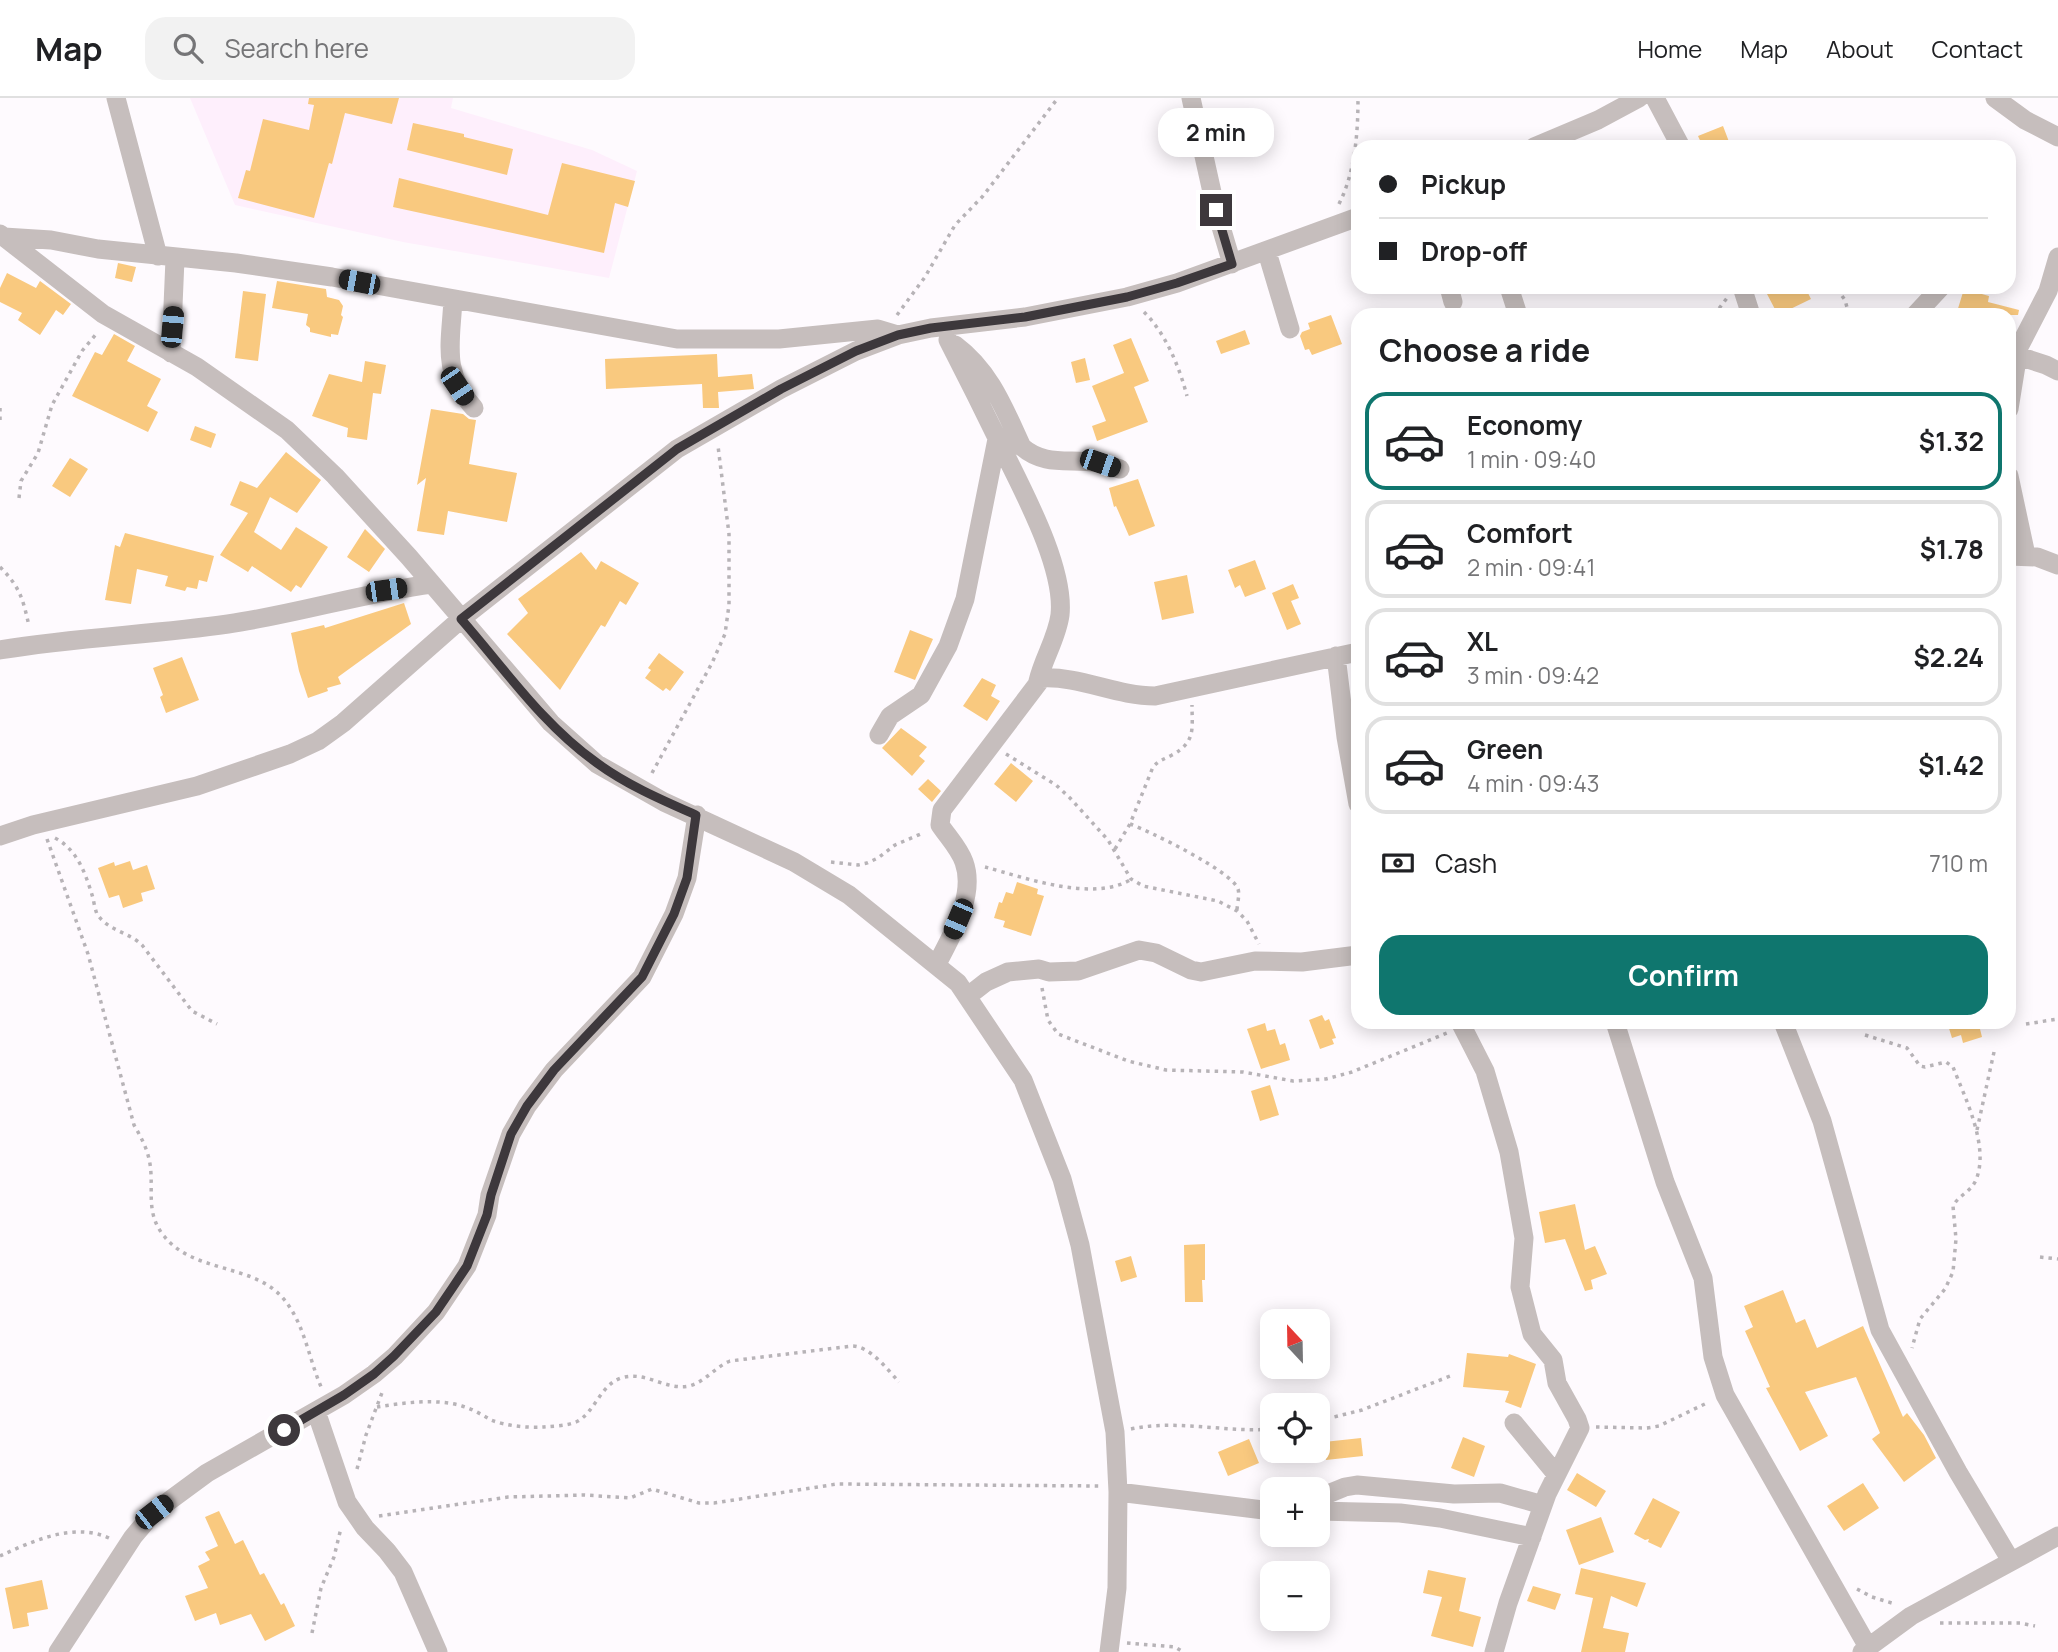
<!DOCTYPE html>
<meta charset="utf-8">
<style>
body{margin:0;font-family:Manrope,sans-serif;background:#f2f2f2;color:#202124;height:100vh;display:flex;flex-direction:column;font-size:26px;white-space:nowrap}
*{box-sizing:border-box;margin:0}
p{font-size:23px;color:#757577}
.icon{flex:none;width:38px;height:38px;fill:none;stroke:currentColor;stroke-width:2;stroke-linecap:round;stroke-linejoin:round}
.map{position:relative;flex:1;overflow:hidden}
.drawer{position:absolute;left:1351px;top:210px;width:665px;height:721px;display:flex;flex-direction:column;background:#fff;border-radius:21px;box-shadow:0 4px 18px #0003}
.drawer>*{flex:none}
.guide{position:absolute;left:1351px;top:42px;width:665px;height:154px;border-radius:21px;box-shadow:0 4px 18px #0003;display:grid;align-content:center;height:154px;padding:0 28px;background:#fff}
.needle{width:46px;rotate:338deg}
.controls{position:absolute;left:1260px;top:1211px;display:grid;gap:14px}
.controls a{display:grid;place-items:center;width:70px;height:70px;border-radius:14px;background:#fff;box-shadow:0 4px 18px #0003;font-size:35px}
.end{position:absolute;width:32px;height:32px;margin:-16px;border:9px solid #3d383c;background:#fff;box-shadow:0 0 0 4px #fff}
.from{border-radius:50%}
.bubble{position:absolute;height:49px;border-radius:21px;background:#fff;box-shadow:0 4px 18px #0003;font-size:23px;font-weight:700;line-height:49px;text-align:center}
.car{position:absolute;width:21px;height:42px;margin:-21px -10px;border-radius:9px;box-shadow:0 0 5px 2px #0007;background:linear-gradient(#222 24%,#8ab4d8 0 40%,#222 0 76%,#8ab4d8 0 86%,#222 0)}
.guide b{display:flex;align-items:center;gap:24px;height:66px;font-size:26px}
.guide b+b{border-top:2px solid #e0e0e0}
.guide i{width:18px;height:18px;background:#202124}
ul{padding:0;list-style:none}
li{display:flex;align-items:center;gap:21px;height:98px;margin:0 14px 10px;padding:0 14px;border:4px solid #e0e0e0;border-radius:21px}
li div{flex:1}
li b{display:block;font-size:26px}
li em{font-style:normal;font-weight:700}
li.active{border-color:#0f766e}
li>.icon{width:63px;height:63px;stroke-width:1.5}
h2{padding:0 28px;font-size:32px;line-height:84px}
.pay{display:flex;align-items:center;gap:18px;height:77px;padding:0 28px;font-size:26px}
.pay p{margin-inline-start:auto}
.cta{display:flex;gap:14px;margin-top:auto;padding:14px 28px}
.cta a{flex:1;height:80px;border-radius:21px;background:#0f766e;color:#fff;font-size:28px;font-weight:700;line-height:80px;text-align:center}
header{display:flex;align-items:center;gap:42px;box-sizing:border-box;height:98px;padding:0 35px;background:#fff;border-bottom:2px solid #e0e0e0}
header strong{font-size:33px}
nav{display:flex;gap:38px;margin-inline-start:auto;font-size:24px}
.search{width:490px;height:63px;background:#f2f2f2;display:flex;align-items:center;gap:18px;box-sizing:border-box;padding:0 24px;border-radius:21px;color:#757577;font-size:26px}
.map>svg:first-child{display:block}
.built{fill:#feeffc}
.building{fill:#f9c97f}
.lines{fill:none;stroke-linecap:round;stroke-linejoin:round}
.path{stroke:#b7b3b7;stroke-width:3.5;stroke-dasharray:3.5 5;stroke-linecap:butt}
.minor{stroke:#c6bebd;stroke-width:19}
.route{stroke:#3d383c;stroke-width:9}
</style>
<header>
<strong>Map</strong>
<div class="search"><svg class="icon" aria-label="search" viewBox="0 0 24 24"><circle cx="10" cy="10" r="6"/><path d="M15 15l6 6"/></svg>Search here</div>
<nav><a>Home</a><a>Map</a><a>About</a><a>Contact</a></nav>
</header>
<div class="map">
<svg width="2058" height="1554" viewBox="0 0 2058 1554">
<rect width="100%" height="100%" fill="#fefafe"/>
<path class="built" d="M190,0H453L451,10L592,52L637,73L609,180L403,144L235,107Z"/>
<path class="building" d="M309,0H399L392,26L345,15L332,66L329,65L314,120L238,100L246,72L250,73L263,21L309,32L314,7L308,6Z
M413,25L464,36V39L513,51L507,77L407,52Z
M1723,28L1731,49H1703L1698,38Z
M562,65L635,83L628,109L615,105L604,155L393,109L399,80L548,117Z
M118,165L136,169L132,184L115,180Z
M7,175L36,190L40,183L71,206L63,217L56,212L40,237L18,222L22,215L0,204V190Z
M277,183L326,191L327,199L339,202L343,208L341,217L343,219L338,237L331,236V239L310,234V230L306,227L308,216L272,210Z
M1779,189H1805L1811,201L1778,217L1767,196Z
M1964,191L1989,198L1988,204L2019,212L2018,217H1956Z
M243,193L266,196L258,263L235,260Z
M1331,217L1342,246L1312,257L1309,251L1305,252L1300,238L1302,234L1310,231L1308,225Z
M1245,232L1250,246L1221,256L1216,243Z
M114,236L135,248L127,263L161,281L147,308L158,314L148,334L72,298L95,254L102,257Z
M1131,240L1149,283L1134,289L1148,324L1097,343L1092,328L1106,323L1092,288L1124,275L1113,247Z
M717,256L718,279L752,276L754,291L718,294L719,310H703L702,286L606,291L605,261Z
M1085,260L1090,282L1076,285L1071,264Z
M365,263L386,267L381,296L373,295L367,342L347,339L348,330L312,318L329,276L362,284Z
M431,311L463,316L469,321L476,322L469,366L517,375L507,424L448,413L444,437L417,433L426,380L417,387Z
M195,328L216,336L211,350L190,342Z
M286,354L321,382L297,415L270,399L254,434L281,452L296,429L328,449L301,490L296,487L291,494L252,468L248,474L220,457L248,415L230,407L240,383L257,390Z
M70,360L88,371L70,399L52,388Z
M1138,381L1155,428L1129,438L1116,408L1114,409L1109,390Z
M365,431L385,451L369,474L347,459Z
M125,435L214,458L207,484L199,482L197,491L187,489L185,493L165,488L168,478L137,471L131,506L105,502L115,447L120,449Z
M581,454L596,472L601,463L639,485L626,507L620,503L605,529L601,527L560,592L507,536L528,515L518,501Z
M1255,462L1266,491L1245,499L1240,487L1235,490L1228,472Z
M1187,477L1194,515L1162,522L1154,484Z
M1293,486L1299,500L1291,503L1301,526L1287,532L1272,495Z
M404,505L411,526L338,579L341,586L327,590L328,593L308,600L299,573L291,535L324,527L325,530Z
M910,532L933,541L915,582L894,574Z
M659,555L684,574L670,593L666,590L663,593L645,580L651,572L648,570Z
M182,559L199,602L166,615L160,599L163,597L153,570Z
M982,580L996,587L991,598L1000,603L987,623L963,608Z
M901,630L927,649L919,658L925,663L912,678L882,650Z
M1011,665L1033,683L1016,704L994,686Z
M928,681L941,693L932,704L918,691Z
M130,763L133,772L147,767L155,791L141,795L143,803L123,810L119,797L109,800L98,770L114,764L115,768Z
M1017,784L1038,791L1037,796L1044,798L1031,838L1003,829L1005,823L994,820L999,804L1002,805L1006,794L1013,796Z
M1322,917L1325,923L1329,921L1336,940L1332,941L1334,946L1320,951L1309,922Z
M1947,924H1992L1993,927L1980,931L1982,939L1963,945L1961,937L1952,940Z
M1265,925L1267,933L1275,931L1280,947L1285,945L1290,962L1261,971L1247,931Z
M1270,987L1279,1017L1260,1023L1251,993Z
M1575,1106L1585,1152L1595,1148L1607,1176L1591,1182L1593,1191L1585,1193L1565,1141L1545,1145L1539,1114Z
M1205,1146V1182H1202L1203,1204H1185L1184,1147Z
M1131,1158L1137,1179L1121,1184L1115,1163Z
M1783,1192L1796,1225L1805,1221L1817,1250L1863,1228L1903,1319L1907,1315L1924,1337L1936,1360L1904,1384L1872,1341L1880,1335L1856,1279L1805,1294L1828,1338L1800,1353L1766,1290L1770,1289L1745,1233L1753,1229L1744,1208Z
M1467,1255L1508,1259L1509,1256L1536,1266L1521,1310L1505,1304L1509,1293L1463,1289Z
M1463,1339L1485,1348L1474,1379L1451,1370Z
M1361,1340L1363,1358L1326,1362L1324,1344Z
M1249,1341L1259,1365L1228,1378L1218,1354Z
M1577,1375L1606,1393L1596,1409L1567,1392Z
M1863,1385L1879,1410L1844,1433L1827,1408Z
M1653,1400L1680,1414L1661,1450L1648,1444L1649,1441L1645,1442L1634,1436Z
M219,1413L235,1446L243,1442L260,1477L264,1475L281,1507L284,1505L295,1528L265,1543L251,1516L220,1527L216,1515L195,1523L185,1498L208,1490L198,1468L210,1462L205,1454L218,1448L205,1419Z
M1601,1419L1614,1454L1579,1467L1566,1432Z
M1581,1470L1646,1485L1637,1509L1611,1498L1603,1530L1629,1535L1625,1554H1581L1593,1500L1575,1496Z
M1428,1472L1466,1480L1459,1513L1481,1519L1473,1549L1431,1538L1442,1499L1423,1495Z
M42,1482L48,1511L27,1515L29,1528L13,1531L5,1490Z
M1533,1488L1561,1496L1555,1512L1527,1503Z"/>
<g class="lines">
<path class="path" d="M1339,106C1355,74 1358,36 1358,0
M1811,189L1819,193L1839,194L1845,202L1849,217
M1144,214C1166,236 1179,268 1187,298
M897,217L925,179L955,127L983,98L1058,0
M1714,217L1727,200
M0,310V327
M19,400L21,383L38,355L52,307L82,253L97,235
M0,469C20,489 23,501 29,528
M1006,656L1056,687L1070,700L1108,742L1131,781L1143,788L1218,803L1237,813L1247,823L1259,846
M652,675L712,565L725,536L729,507V436L718,348
M1130,726C1149,733 1232,773 1238,791C1240,797 1237,806 1237,813
M55,740C78,752 86,777 93,800C94,805 95,811 97,816C108,833 129,834 142,847L192,913L217,926
M47,741L88,856L134,1027C141,1039 148,1052 150,1066C154,1092 145,1115 164,1138C192,1174 251,1166 281,1198C305,1224 308,1260 322,1291
M1115,751L1130,726L1153,669C1159,662 1165,661 1172,657C1196,644 1192,631 1192,607
M831,764L858,767L867,765L878,760L895,747L923,735
M985,769C1026,780 1092,804 1130,782
M1042,890L1048,922L1058,936L1128,963L1166,972L1243,974L1293,983L1326,981L1352,974L1447,935
M2026,926L2058,921
M1865,937L1907,950L1920,968L1925,969L1946,964L1953,969C1965,1000 1991,1051 1975,1084C1970,1094 1958,1098 1953,1108L1956,1141L1953,1174L1945,1191L1920,1221L1912,1250
M1977,1032L1994,954
M2040,1159L2058,1161
M377,1309C404,1305 435,1300 462,1308C473,1311 482,1317 491,1322C506,1328 528,1330 544,1329C554,1328 566,1328 576,1324C595,1315 600,1287 621,1280C645,1272 666,1293 689,1288C705,1284 715,1269 730,1263L852,1248C870,1248 887,1271 899,1284
M1318,1323L1362,1312L1453,1277
M1596,1329L1647,1330L1659,1328L1709,1304
M1131,1331C1178,1321 1226,1335 1272,1331
M357,1371L366,1337L383,1292
M379,1418L508,1399L585,1397L630,1400L652,1391L699,1405H714L837,1386L1099,1388
M0,1458C33,1443 75,1423 111,1441
M1857,1491L1872,1499L1895,1506
M1940,1525H2020L2035,1528
M312,1535L321,1490L334,1459L341,1430
M1127,1545L1175,1549L1183,1554"/>
<path class="minor" d="M116,0L158,158
M1191,0L1216,112L1232,166
M1655,0L1681,49
M1995,0L2025,22L2058,39
M1534,49L1598,22L1639,0
M0,136L103,216L197,269L287,332L335,378L409,459L551,625L597,666L664,704L794,764L849,797L958,885L1023,982L1062,1081L1080,1147L1115,1334L1118,1394L1117,1490L1109,1554
M4,139L51,142L98,151L236,165L332,179L677,241H779L878,231L898,237
M1267,154L1290,231
M1449,189L1453,204
M1509,189L1518,217
M1742,189L1751,217
M453,201C451,245 441,274 474,310
M1915,217L1941,189
M948,242C967,279 985,315 1003,352C1024,395 1065,470 1060,517C1057,540 1043,561 1038,583
M955,247C990,273 1004,310 1022,349C1045,369 1070,360 1098,365C1105,366 1113,369 1120,371
M171,255L175,161
M2009,255L2046,267L2058,273
M2009,311L2019,249L2048,193L2058,159
M2009,378L2026,457
M2009,458L2037,459L2058,467
M0,552C75,539 152,537 228,526C297,516 363,495 432,486
M1336,558L1346,639L1358,706
M879,637L890,618L921,597L948,548L965,501L997,341
M0,738L33,727L197,688L290,656L318,643L343,625L461,521L677,351L781,291L856,253L898,237L931,230L1025,219L1127,199L1177,185L1358,119
M937,866C952,837 976,797 964,764C959,750 948,739 940,727L942,712L1042,580C1080,578 1116,598 1155,598L1358,554
M968,898L986,884L1008,874L1039,871L1049,874L1078,873L1139,852L1156,855L1191,872L1201,874L1255,863L1302,864L1358,857
M1460,924L1485,973L1509,1054L1524,1140L1520,1189L1532,1236L1553,1262L1557,1285L1577,1321L1580,1330L1547,1396L1508,1505L1494,1554
M1615,924L1665,1084L1703,1180L1713,1259L1725,1297L1868,1549
M1783,924L1822,1023L1880,1232L1958,1374L2011,1463
M316,1313L347,1404L365,1430L387,1453L403,1474L438,1554
M1514,1325L1556,1376
M1118,1394L1272,1413
M1318,1400L1345,1389L1357,1387L1454,1396L1500,1395L1543,1407
M1318,1413L1400,1415L1440,1420L1532,1439
M58,1554L133,1439L154,1414L207,1375L344,1297L374,1276L395,1258L436,1214L467,1168L487,1117L490,1097L511,1036L527,1008L554,972L642,879L674,816L687,780L697,717
M1862,1554L1911,1518L2058,1438"/>
</g>
<g class="lines">
<path class="route" d="M284,1332L344,1297L374,1276L394,1258L436,1214L453,1189L467,1168L487,1117L491,1097L511,1036L527,1008L554,972L642,879L674,816L687,780L696,717C662,702 627,687 597,665C543,627 504,570 461,521L677,351L781,291L856,253L898,237L931,230L1025,219L1127,199L1177,185L1232,166L1216,112"/>
</g>
</svg>
<div class="controls">
<a><svg class="needle" viewBox="-14 -14 28 28"><path d="M0-13l5 13h-10z" fill="#e53935"/><path d="M0 13l5-13h-10z" fill="#757577"/></svg></a>
<a><svg class="icon" aria-label="locate" viewBox="0 0 24 24"><circle cx="12" cy="12" r="6"/><path d="M12 2v4M12 18v4M2 12h4M18 12h4"/></svg></a>
<a>+</a>
<a>−</a>
</div>
<i class="end from" style="left:284px;top:1332px"></i>
<i class="end" style="left:1216px;top:112px"></i>
<div class="bubble" style="left:1158px;top:10px;width:116px">2 min</div>
<i class="car" style="left:359px;top:184px;rotate:281deg"></i>
<i class="car" style="left:172px;top:229px;rotate:5deg"></i>
<i class="car" style="left:457px;top:288px;rotate:146deg"></i>
<i class="car" style="left:1100px;top:365px;rotate:109deg"></i>
<i class="car" style="left:386px;top:492px;rotate:82deg"></i>
<i class="car" style="left:958px;top:821px;rotate:203deg"></i>
<i class="car" style="left:154px;top:1414px;rotate:52deg"></i>
<div class="guide">
<b><i class="from"></i>Pickup</b>
<b><i></i>Drop-off</b>
</div>
<section class="drawer">
<h2>Choose a ride</h2>
<ul>
<li class="active"><svg class="icon" aria-label="car" viewBox="0 0 24 24"><path d="M5 17H2v-5l4-1 3-4h7l3 4 3 1v5h-3M9 17h6M6 11h13"/><circle cx="7" cy="17" r="2"/><circle cx="17" cy="17" r="2"/></svg><div><b>Economy</b><p>1 min · 09:40</p></div><em>$1.32</em></li>
<li><svg class="icon" aria-label="car" viewBox="0 0 24 24"><path d="M5 17H2v-5l4-1 3-4h7l3 4 3 1v5h-3M9 17h6M6 11h13"/><circle cx="7" cy="17" r="2"/><circle cx="17" cy="17" r="2"/></svg><div><b>Comfort</b><p>2 min · 09:41</p></div><em>$1.78</em></li>
<li><svg class="icon" aria-label="car" viewBox="0 0 24 24"><path d="M5 17H2v-5l4-1 3-4h7l3 4 3 1v5h-3M9 17h6M6 11h13"/><circle cx="7" cy="17" r="2"/><circle cx="17" cy="17" r="2"/></svg><div><b>XL</b><p>3 min · 09:42</p></div><em>$2.24</em></li>
<li><svg class="icon" aria-label="car" viewBox="0 0 24 24"><path d="M5 17H2v-5l4-1 3-4h7l3 4 3 1v5h-3M9 17h6M6 11h13"/><circle cx="7" cy="17" r="2"/><circle cx="17" cy="17" r="2"/></svg><div><b>Green</b><p>4 min · 09:43</p></div><em>$1.42</em></li>
</ul>
<div class="pay"><svg class="icon" aria-label="cash" viewBox="0 0 24 24"><path d="M3 7h18v10H3z"/><circle cx="12" cy="12" r="2"/></svg>Cash<p>710 m</p></div>
<div class="cta"><a>Confirm</a></div>
</section>
</div>
